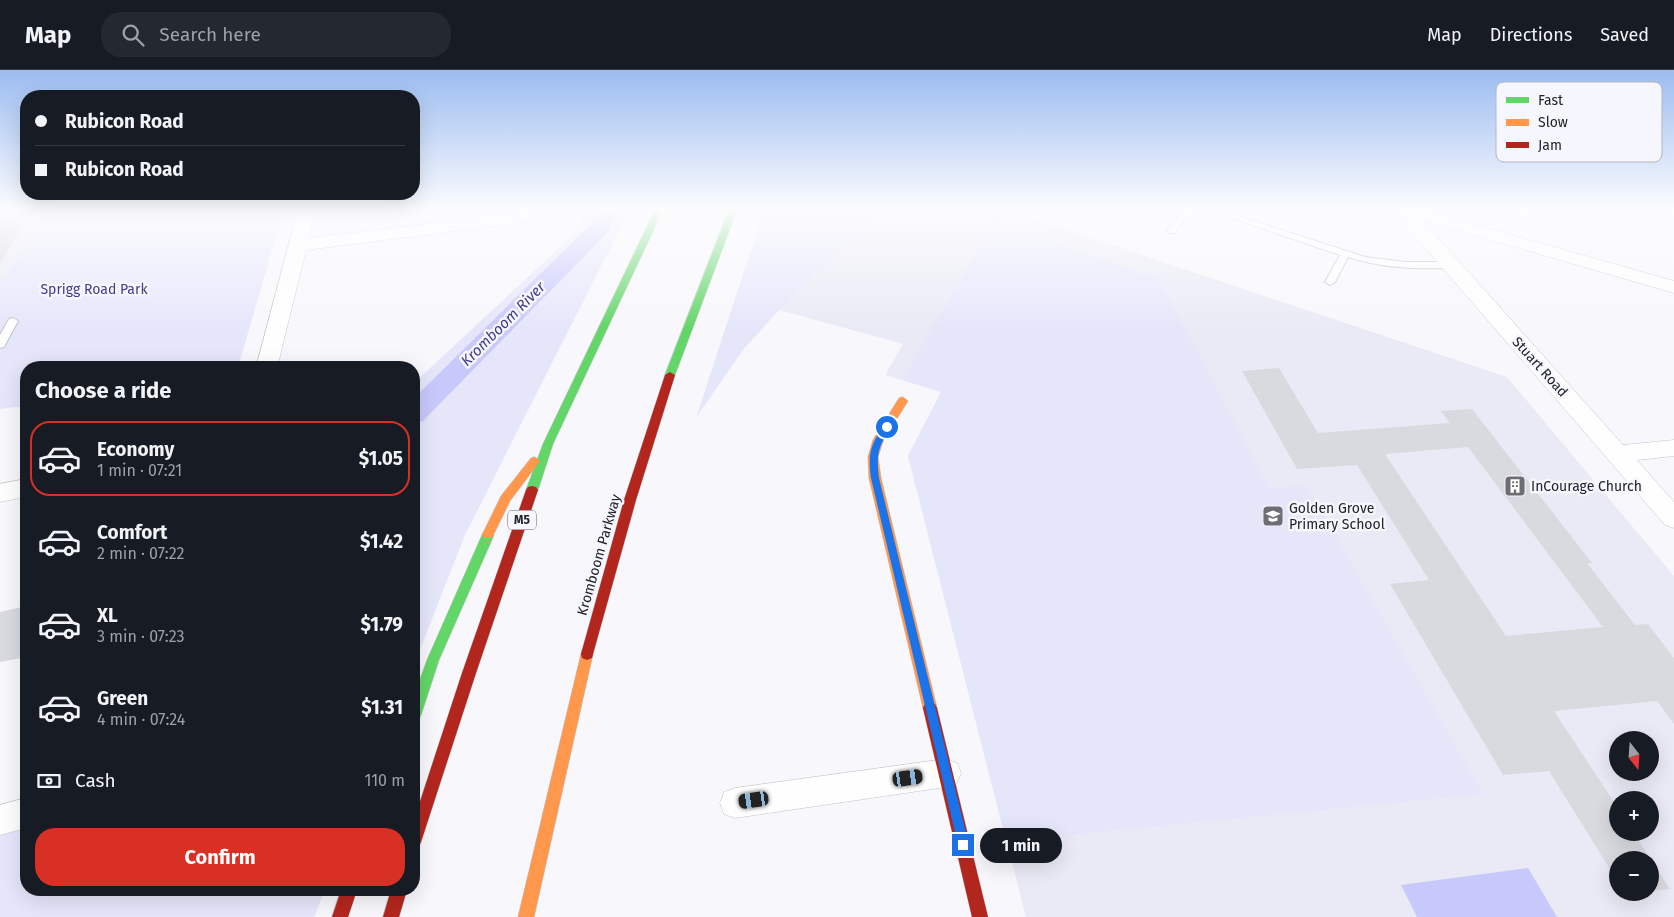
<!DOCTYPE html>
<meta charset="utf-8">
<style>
body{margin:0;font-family:"Fira Sans",sans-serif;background:#242831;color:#f1f3f6;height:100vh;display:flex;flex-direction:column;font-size:19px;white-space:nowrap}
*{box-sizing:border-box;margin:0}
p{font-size:16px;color:#9ea1a6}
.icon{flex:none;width:28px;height:28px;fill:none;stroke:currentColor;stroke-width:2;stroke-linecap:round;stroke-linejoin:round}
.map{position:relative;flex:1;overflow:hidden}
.drawer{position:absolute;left:20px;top:291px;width:400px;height:535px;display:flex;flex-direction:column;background:#171b24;border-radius:20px;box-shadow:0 5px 20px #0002}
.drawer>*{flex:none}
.banner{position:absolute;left:20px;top:20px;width:400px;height:110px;border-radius:20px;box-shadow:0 5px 20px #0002;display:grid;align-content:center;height:110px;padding:0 15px;background:#171b24}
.needle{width:32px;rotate:163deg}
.controls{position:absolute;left:1609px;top:661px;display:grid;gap:10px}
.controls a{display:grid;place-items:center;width:50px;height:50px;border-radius:50%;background:#171b24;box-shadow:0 5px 20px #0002;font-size:25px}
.end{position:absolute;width:22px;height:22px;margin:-11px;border:6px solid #1a73e8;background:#fff;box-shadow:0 0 0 2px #fff}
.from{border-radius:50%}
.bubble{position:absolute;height:35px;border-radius:18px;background:#171b24;box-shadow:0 5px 20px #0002;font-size:16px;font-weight:700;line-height:35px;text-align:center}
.car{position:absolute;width:15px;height:30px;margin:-15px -8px;border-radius:6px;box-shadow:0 0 4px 1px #0007;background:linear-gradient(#222 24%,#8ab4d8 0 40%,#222 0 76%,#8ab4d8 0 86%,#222 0)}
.banner b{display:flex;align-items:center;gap:18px;height:48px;font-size:19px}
.banner b+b{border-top:1px solid #363941}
.banner i{width:12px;height:12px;background:#f1f3f6}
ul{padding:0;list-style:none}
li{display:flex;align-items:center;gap:15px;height:75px;margin:0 10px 8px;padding:0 5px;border:2px solid transparent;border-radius:20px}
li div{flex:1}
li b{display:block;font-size:19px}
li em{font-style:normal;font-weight:700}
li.active{border-color:#d93025}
li>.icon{width:45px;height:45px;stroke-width:1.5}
h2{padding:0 15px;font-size:22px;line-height:60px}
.pay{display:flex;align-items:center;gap:12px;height:55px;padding:0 15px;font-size:19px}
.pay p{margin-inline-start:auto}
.action{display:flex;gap:10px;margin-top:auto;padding:10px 15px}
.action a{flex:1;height:58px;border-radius:20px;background:#d93025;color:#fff;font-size:20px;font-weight:700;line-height:58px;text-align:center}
header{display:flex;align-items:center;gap:30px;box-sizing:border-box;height:70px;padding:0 25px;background:#171b24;border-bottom:1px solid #363941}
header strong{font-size:24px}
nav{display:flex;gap:28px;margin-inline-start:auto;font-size:18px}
.search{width:350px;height:45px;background:#242831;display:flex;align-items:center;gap:12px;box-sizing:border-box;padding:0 18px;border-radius:20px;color:#9ea1a6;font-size:19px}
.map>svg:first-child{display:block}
.built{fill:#e9eaf5;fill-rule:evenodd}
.green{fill:#e6e6fb}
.water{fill:#c8c9fb}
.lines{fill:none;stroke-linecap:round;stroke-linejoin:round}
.canal{fill:#c8c9fb;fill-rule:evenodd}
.building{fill:#d9dadf;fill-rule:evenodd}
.lane-casing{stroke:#c1c2c7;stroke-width:2}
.street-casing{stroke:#c1c2c7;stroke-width:1}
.fast-casing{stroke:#c1c2c7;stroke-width:1}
.slow-casing{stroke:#c1c2c7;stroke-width:1}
.jam-casing{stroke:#c1c2c7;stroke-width:1}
.lane{fill:#fefeff;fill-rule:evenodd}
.street{fill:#fefeff;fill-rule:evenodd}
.fast{fill:#63d668;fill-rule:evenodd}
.slow{fill:#ff974d;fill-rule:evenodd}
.jam{fill:#b3261e;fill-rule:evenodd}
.route{fill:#1a73e8}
.labels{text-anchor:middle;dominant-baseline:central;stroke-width:5;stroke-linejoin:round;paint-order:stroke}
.shield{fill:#f6f6fe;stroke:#626269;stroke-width:1}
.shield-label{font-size:12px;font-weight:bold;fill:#222229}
.park-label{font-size:14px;fill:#433c8d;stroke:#f6f6fe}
.street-label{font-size:14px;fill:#222229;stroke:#f6f6fe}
.poi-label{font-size:14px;fill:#222229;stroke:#f6f6fe;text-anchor:start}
.water-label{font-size:15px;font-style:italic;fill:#433c8d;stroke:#f6f6fe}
.key{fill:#f6f6fe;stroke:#b6b6be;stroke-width:1}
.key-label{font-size:14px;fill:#222229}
</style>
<header>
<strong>Map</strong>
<div class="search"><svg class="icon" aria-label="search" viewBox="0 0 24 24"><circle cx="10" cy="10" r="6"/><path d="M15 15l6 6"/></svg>Search here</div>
<nav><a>Map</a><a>Directions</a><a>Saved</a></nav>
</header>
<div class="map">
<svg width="1674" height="847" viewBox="0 0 1674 847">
<rect width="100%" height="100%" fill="#f8f8fc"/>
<path class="built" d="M0,140H46L2,211H0Z
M880,140H1039L1034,149L1507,307L1674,506V847H1026L908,386L941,322L885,305L903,274L779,240ZM1618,670H1650V702H1618ZM1618,730H1650V762H1618ZM1618,790H1650V822H1618Z"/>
<path class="green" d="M46,140H284L238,297L26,298V336L0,339V211H2Z
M585,140H632L605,188L465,465L414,595V313L571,167Z
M764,140H880L779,240L743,280L696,348Z
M995,151L1159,209L1269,418L1307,416L1483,724L1006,771L908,386L941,322L902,310Z
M26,743V820H325L314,847H0V750Z"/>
<path class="water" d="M1528,798L1557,847H1417L1401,815Z"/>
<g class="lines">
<path class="canal" d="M598,140H620L608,162L423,351L414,353V328L591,154Z"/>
</g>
<path class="building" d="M0,140H32L0,194Z
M1279,298L1318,363L1450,353L1441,341L1472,339L1592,493H1587L1635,555L1648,554L1674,588V654L1657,631L1554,641L1618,738V762H1633L1670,819L1650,821V790H1618V812L1549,701L1503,705L1390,514L1429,510L1357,395L1297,399L1242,301ZM1468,377L1603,557L1506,566L1385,384Z
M26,536V587L0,592V542Z"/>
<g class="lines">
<g class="lane-casing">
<path id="lane" d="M1188,140H1199L1184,150L1175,163H1169L1167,161L1178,146Z
M1207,140H1221L1365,187L1406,192H1449L1454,195L1449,198C1415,199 1381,198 1348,187L1335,212L1330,215L1325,212L1340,185Z
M13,248L18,251L4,277L0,278V265L9,249Z"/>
</g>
<g class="street-casing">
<path id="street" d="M298,140H316L309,168L527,142L533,143L536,147L533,151L527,152L306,180L277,298H256Z
M1396,140H1423L1674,211V223L1422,150L1623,375L1674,370V386L1637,390L1674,432V458L1665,455L1407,157L1404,153L1405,145L1399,144Z
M26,409V427L0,432V414Z
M946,689L957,693L961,703L957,713L946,717L735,748L724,744L720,733L724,722L735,718Z
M26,728V758L0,765V735Z"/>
</g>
<g class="fast-casing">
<path id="fast" d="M655,140H663L553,374L538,420L536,423H528L526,420L543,374Z
M729,140H737L675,305L674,307H666L665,305Z
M488,460L492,462L494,465L439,590L421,645L419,649L414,651V626L427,590L482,465L484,462Z"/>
</g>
<g class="slow-casing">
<path id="slow" d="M903,327L908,331L883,371L878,387L881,408L937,638L935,642L930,644L925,642L923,638L869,408L868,387L873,370L899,328Z
M535,387L540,391L510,431L492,468H484L482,465L501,426L531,388Z
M587,578L592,580L593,584L534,847H518L581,584L582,580Z"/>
</g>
<g class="jam-casing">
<path id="jam" d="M670,302L675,305L636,430L593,584L592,588L587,590L582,588L581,584L624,430L665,305Z
M532,416L536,417L538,420L476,603L421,772L419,777L414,779V750L462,603L526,420L528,417Z
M930,632L935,634L937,638L988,847H972L923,638L925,634Z
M341,820H357L348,847H332Z
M391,820H407L399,847H383Z"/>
</g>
<use href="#lane" class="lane"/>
<use href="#street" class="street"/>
<use href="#fast" class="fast"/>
<use href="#slow" class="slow"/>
<use href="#jam" class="jam"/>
</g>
<linearGradient id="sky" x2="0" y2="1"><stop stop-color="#9bbcf0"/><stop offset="0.54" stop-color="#fcfcfe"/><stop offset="1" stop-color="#fcfcfe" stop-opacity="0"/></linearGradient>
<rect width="1674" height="258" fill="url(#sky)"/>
<path class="route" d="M887,354L891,357C878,378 876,383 879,408L969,775L967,779L963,780L959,779L958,775L871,408C868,383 870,376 884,355Z"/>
<defs>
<g id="building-square" transform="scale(1.125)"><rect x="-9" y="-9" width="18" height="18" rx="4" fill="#6d6d73" stroke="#f6f6fe"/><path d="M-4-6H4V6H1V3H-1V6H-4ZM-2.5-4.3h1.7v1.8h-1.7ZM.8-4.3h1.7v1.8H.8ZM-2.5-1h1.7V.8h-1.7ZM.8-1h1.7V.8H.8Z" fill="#fff"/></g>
<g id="school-square" transform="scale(1.125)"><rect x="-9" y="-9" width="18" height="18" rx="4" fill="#6d6d73" stroke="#f6f6fe"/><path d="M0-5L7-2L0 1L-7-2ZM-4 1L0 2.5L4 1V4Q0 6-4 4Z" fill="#fff"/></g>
</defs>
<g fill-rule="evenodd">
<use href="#building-square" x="1515" y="416"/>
<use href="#school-square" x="1273" y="446"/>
</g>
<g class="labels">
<rect class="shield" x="508" y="440.5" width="28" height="19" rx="4"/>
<g class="shield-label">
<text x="522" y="450">M5</text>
</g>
<g class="park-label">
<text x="94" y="219">Sprigg Road Park</text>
</g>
<g class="street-label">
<text transform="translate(1540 297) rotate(48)">Stuart Road</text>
<text transform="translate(599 485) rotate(-74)">Kromboom Parkway</text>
</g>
<g class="poi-label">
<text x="1531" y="416">InCourage Church</text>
<text x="1289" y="438">Golden Grove<tspan x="1289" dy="16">Primary School</tspan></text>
</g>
<g class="water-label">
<text transform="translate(503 254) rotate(-45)">Kromboom River</text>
</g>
</g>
<rect x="1496" y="12" width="166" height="80" rx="8" class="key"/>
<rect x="1506" y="27" width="23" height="6" fill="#63d668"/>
<rect x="1506" y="49" width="23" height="7" fill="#ff974d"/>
<rect x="1506" y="72" width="23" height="6" fill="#b3261e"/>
<g class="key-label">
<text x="1538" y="35">Fast</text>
<text x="1538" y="57">Slow</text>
<text x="1538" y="80">Jam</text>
</g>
</svg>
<div class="controls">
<a><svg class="needle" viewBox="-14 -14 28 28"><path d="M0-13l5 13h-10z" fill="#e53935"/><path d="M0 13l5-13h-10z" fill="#9ea1a6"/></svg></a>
<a>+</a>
<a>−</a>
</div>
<i class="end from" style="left:887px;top:357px"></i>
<i class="end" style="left:963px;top:775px"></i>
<div class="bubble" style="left:980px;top:758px;width:82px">1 min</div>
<i class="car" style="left:908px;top:708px;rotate:82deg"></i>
<i class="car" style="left:754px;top:730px;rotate:262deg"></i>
<div class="banner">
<b><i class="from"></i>Rubicon Road</b>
<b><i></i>Rubicon Road</b>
</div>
<section class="drawer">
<h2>Choose a ride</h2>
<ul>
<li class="active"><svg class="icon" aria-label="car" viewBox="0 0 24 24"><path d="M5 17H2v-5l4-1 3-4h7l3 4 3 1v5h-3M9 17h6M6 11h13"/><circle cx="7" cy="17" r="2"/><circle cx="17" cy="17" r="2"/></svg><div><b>Economy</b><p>1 min · 07:21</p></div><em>$1.05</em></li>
<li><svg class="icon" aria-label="car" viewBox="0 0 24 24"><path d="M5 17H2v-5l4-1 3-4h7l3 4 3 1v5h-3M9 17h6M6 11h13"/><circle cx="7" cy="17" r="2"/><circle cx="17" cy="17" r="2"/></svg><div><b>Comfort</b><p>2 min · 07:22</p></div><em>$1.42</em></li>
<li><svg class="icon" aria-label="car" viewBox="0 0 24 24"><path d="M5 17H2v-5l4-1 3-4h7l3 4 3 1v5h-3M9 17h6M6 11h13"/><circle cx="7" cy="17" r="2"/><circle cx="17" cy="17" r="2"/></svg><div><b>XL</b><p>3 min · 07:23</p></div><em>$1.79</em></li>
<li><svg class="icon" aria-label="car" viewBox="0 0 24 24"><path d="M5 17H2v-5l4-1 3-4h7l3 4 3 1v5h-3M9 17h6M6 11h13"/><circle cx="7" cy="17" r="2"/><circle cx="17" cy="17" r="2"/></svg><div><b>Green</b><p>4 min · 07:24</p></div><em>$1.31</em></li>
</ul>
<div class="pay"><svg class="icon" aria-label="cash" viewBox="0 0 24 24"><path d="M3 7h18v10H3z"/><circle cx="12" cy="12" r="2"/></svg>Cash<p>110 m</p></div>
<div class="action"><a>Confirm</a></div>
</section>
</div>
